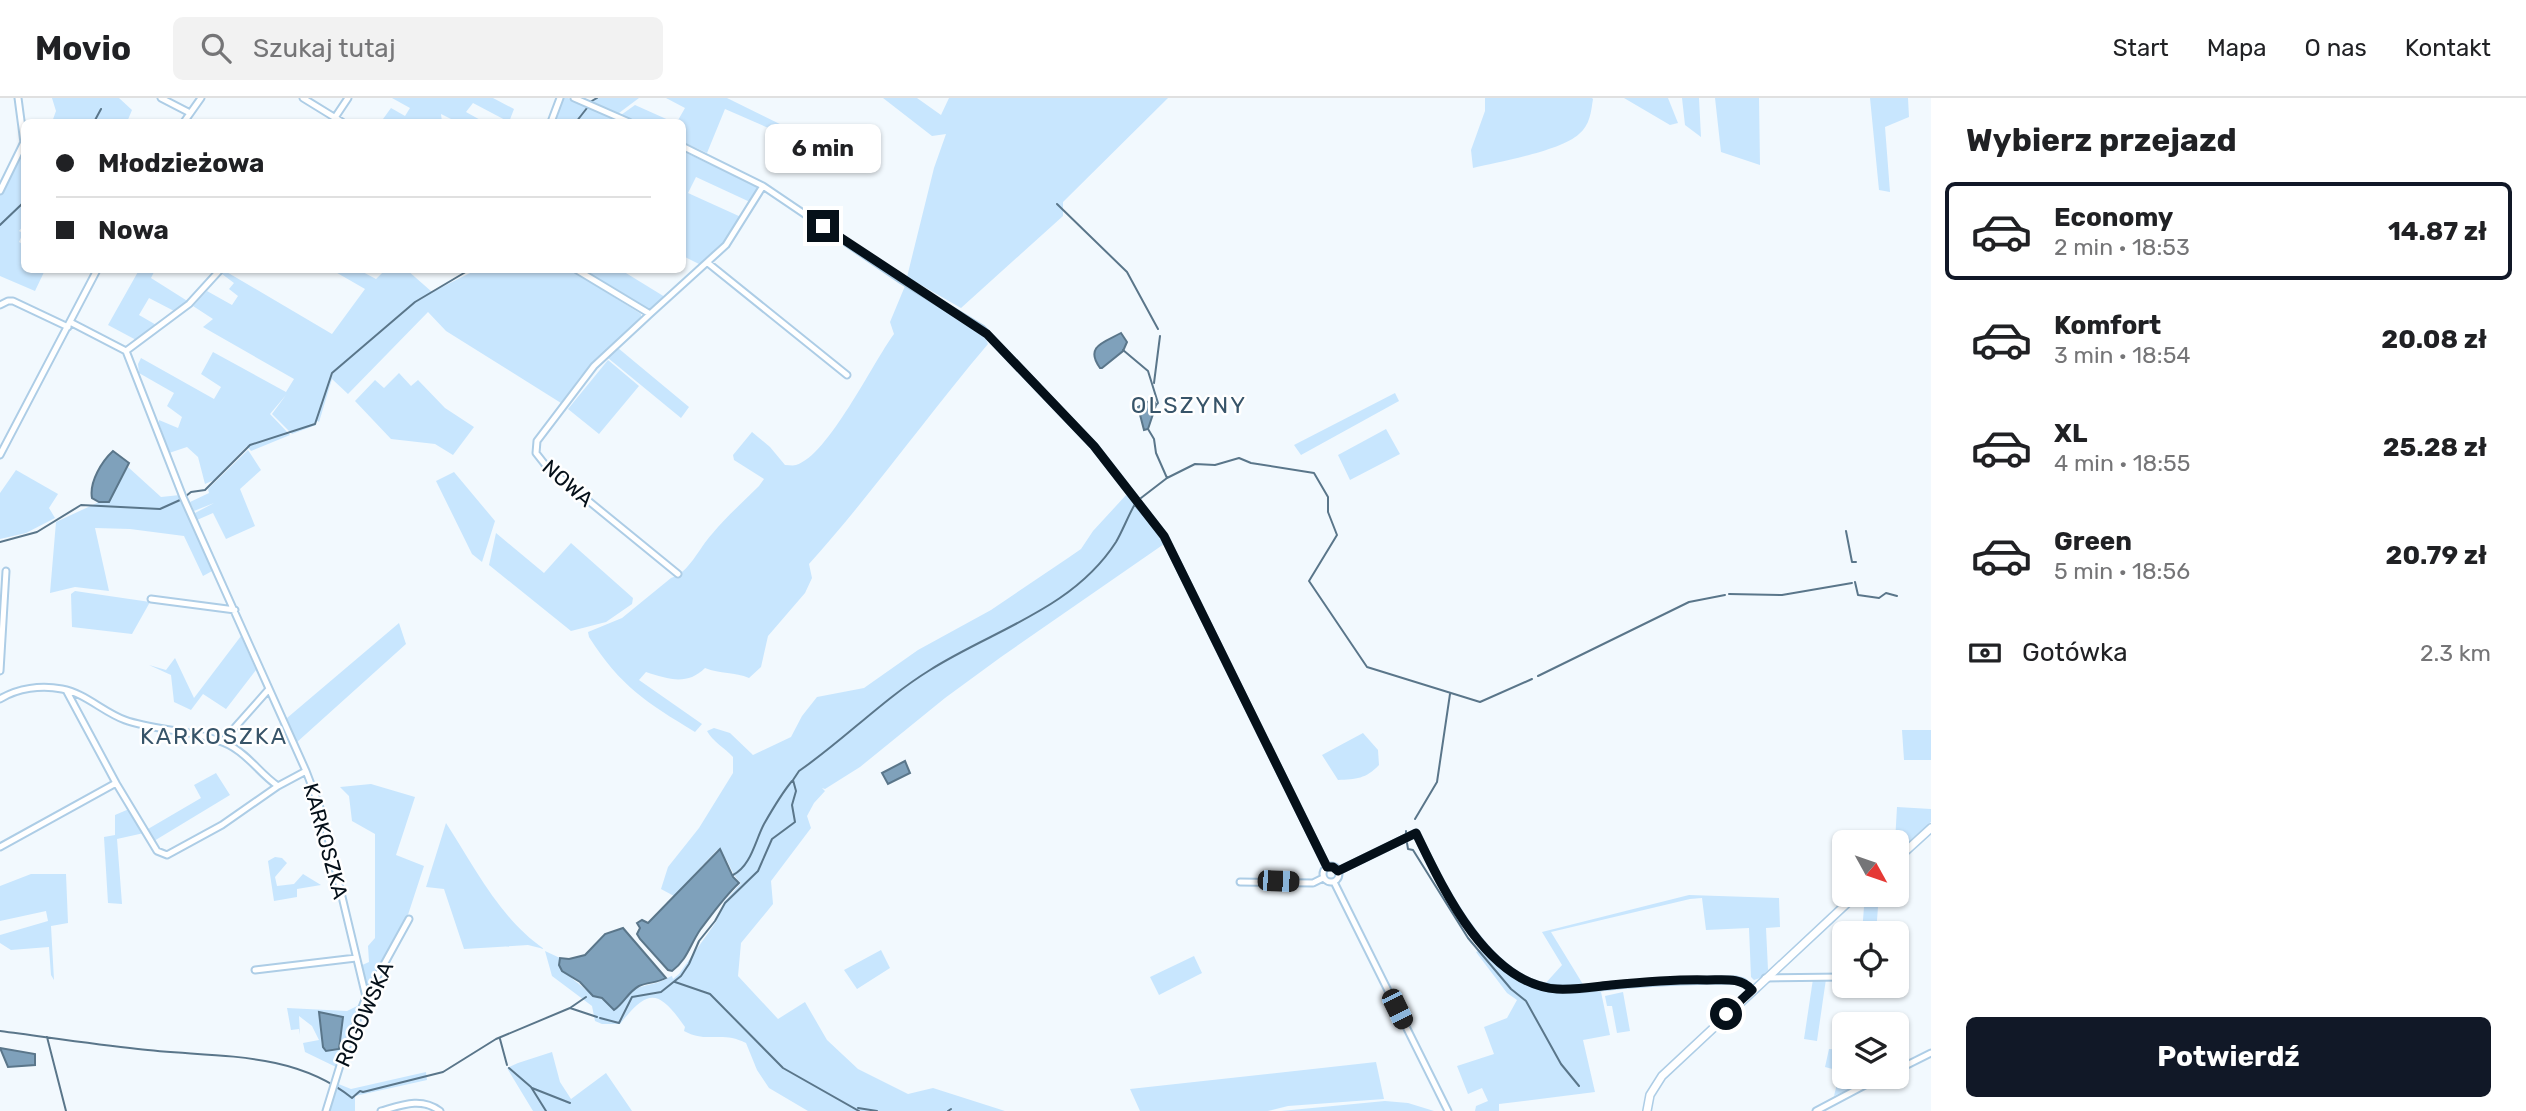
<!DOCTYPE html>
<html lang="pl">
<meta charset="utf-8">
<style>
body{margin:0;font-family:Rubik,sans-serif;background:#f2f2f2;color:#202124;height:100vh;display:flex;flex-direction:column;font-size:26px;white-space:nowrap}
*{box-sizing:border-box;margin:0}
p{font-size:23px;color:#757577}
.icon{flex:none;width:38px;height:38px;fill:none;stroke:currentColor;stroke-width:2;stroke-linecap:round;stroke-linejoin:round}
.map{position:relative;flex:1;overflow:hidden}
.sheet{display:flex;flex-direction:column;background:#fff;width:595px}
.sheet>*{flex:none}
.top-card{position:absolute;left:21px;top:21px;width:665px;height:154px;border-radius:10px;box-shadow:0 2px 5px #0004;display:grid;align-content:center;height:154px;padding:0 35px;background:#fff}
.needle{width:46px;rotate:130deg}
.controls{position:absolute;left:1832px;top:732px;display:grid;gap:14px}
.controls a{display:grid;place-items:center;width:77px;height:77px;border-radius:10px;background:#fff;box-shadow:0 2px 5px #0004;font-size:35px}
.end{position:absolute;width:32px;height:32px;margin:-16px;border:9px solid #051019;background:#fff;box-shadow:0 0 0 4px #fff}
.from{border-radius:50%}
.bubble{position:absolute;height:49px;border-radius:10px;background:#fff;box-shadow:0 2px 5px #0004;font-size:23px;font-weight:700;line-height:49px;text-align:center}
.car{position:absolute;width:21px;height:42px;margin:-21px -10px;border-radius:9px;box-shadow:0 0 5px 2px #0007;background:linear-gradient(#222 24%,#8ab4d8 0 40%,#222 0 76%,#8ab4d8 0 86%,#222 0)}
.top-card b{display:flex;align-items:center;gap:24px;height:66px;font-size:26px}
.top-card b+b{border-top:2px solid #e0e0e0}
.top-card i{width:18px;height:18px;background:#202124}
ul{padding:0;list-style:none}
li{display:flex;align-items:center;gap:21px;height:98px;margin:0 14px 10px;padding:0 21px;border:4px solid transparent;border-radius:10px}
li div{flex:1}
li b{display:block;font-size:26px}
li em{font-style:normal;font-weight:700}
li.active{border-color:#111827}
li>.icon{width:63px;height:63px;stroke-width:1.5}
h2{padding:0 35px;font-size:32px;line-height:84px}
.pay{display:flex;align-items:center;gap:18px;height:77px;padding:0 35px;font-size:26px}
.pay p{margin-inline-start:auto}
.primary-button{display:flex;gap:14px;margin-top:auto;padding:14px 35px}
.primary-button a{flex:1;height:80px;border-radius:10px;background:#111827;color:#fff;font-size:28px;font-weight:700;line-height:80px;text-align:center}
header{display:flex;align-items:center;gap:42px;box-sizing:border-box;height:98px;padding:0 35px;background:#fff;border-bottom:2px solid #e0e0e0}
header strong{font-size:33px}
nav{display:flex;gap:38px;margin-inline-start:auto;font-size:24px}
.search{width:490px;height:63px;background:#f2f2f2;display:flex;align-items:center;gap:18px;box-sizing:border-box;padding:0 24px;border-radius:10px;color:#757577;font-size:26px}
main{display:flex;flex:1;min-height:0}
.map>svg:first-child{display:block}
.green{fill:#c8e6fe;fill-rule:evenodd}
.water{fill:#7fa1bb;stroke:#5a768a;stroke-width:2}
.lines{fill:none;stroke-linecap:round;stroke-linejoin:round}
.stream{stroke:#5a768a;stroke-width:2}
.minor-casing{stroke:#adcde6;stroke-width:9}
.major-casing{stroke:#adcde6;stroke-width:10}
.minor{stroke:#fff;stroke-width:5}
.major{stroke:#fff;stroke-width:7}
.route{stroke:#051019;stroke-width:9}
.labels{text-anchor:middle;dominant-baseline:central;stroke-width:5;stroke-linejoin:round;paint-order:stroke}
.street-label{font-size:21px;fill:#051019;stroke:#fff}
.neighbourhood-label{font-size:23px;letter-spacing:2px;fill:#375469;stroke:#fff}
</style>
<header>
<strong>Movio</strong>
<div class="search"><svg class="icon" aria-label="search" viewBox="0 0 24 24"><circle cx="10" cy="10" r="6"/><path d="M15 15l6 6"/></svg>Szukaj tutaj</div>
<nav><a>Start</a><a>Mapa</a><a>O nas</a><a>Kontakt</a></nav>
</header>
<main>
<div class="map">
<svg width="1931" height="1013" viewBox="0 0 1931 1013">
<rect width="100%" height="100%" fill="#f2f9fe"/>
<path class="green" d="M52,0H119L132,12L127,24H52L56,13Z
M392,0H493L514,11L509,24L473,5L466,14L484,24H457L441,16L442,24H390L383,21L391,10L405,18L410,10Z
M562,0H568L621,24H553Z
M596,0H639L615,18L590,4Z
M666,0H727L794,33L789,39L725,11L707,55L683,44L682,24H677L685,10Z
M883,0H917L941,17L949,0H1168L1063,104V118L961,210L907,179L934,70L946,36L932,38Z
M1485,0H1592L1593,1C1591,14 1590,27 1579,36C1561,53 1498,64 1473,70L1471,52L1485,13Z
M1624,0H1668L1678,25L1670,27Z
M1682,0H1699L1701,39L1685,27Z
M1715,0H1759L1760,67L1721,54Z
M1870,0H1908L1909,19L1885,29L1890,94L1879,92Z
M635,7L673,24H637L621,17Z
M23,48L24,127L19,133L23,135L19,144L24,147V172H45L35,193L0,178V98Z
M682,53L758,89L750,104L696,79L688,95L741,119L724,146L701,167L683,158Z
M139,172H155L151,180L189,204L176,214L149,200L139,217L158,228L138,243L108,227Z
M332,172H359L376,181L385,172H407L432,194L476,172H571L641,216V221L580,279L561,305L446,233L428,214L348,296L332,281L319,324L316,322V327L292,336L272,316L286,297L270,316L290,337L251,353L247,348L214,382L205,386L198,359L187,349L169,355L159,325V322L178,330L182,319L167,308L174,295L139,275L138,266L141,260L214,301L221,289L201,276L213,254L286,294L294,281L203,229L213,221L193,208L207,193L232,207L238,198L229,191L234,185L222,176L225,173L332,236L365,191Z
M581,172H621L665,199L651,212L647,213Z
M905,188L984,237L988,246C927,318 872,396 809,466L812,480L805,495L768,538L761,569L749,580C735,574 720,576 705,570C687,588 668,581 646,574L639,582L702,626L695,634C646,604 621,589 589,539L588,534L622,520L671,480C689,475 699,450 712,436C726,419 743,404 759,388L764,381L734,362L733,357L752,334L770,349L785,367C789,367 793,368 796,367C828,358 873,264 894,236L890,224Z
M618,250L689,309L681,320L608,260Z
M608,262L639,288L599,336L568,311Z
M399,275L411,288L418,282L445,310L474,329L453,357L435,346L391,341L355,303L375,282L384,290Z
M1395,295L1399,303L1301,357L1294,347Z
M1386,331L1400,356L1350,382L1338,357Z
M248,352L261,372L240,391L255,428L226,441L213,415L197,422L195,415L214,405L194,413L190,404L209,395L208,391Z
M128,369L161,399L180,397L214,472L203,478L184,438L130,431L95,430L109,493L75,489L50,495L56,424L99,404L108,405Z
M16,372L58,396L49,410L55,420L26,435L0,441V395Z
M454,374L495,423L482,464L472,456L436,383Z
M1127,396L1157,432L1164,446L1001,559L945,600L860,669L825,691L822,690L825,693L814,705L807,718L811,730L771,783L773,806L741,845L738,878L778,921L805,904L827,942L858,971L908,996L933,990L1005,1013H808L769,990L757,972L746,945C721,932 708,946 684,933L685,929C659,892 649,889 620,926H602L595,923L592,908L552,878L545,853L560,860L559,867C563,874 583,889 590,895C598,901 604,900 610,908L618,910C631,890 635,890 656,885C661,884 667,880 672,878L673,881L679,876L716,824L724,804L741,785C730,776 730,760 717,752L674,798L661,791L668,769L699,730L733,675V659C725,650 712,643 707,633L714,630L730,635L753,657L791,639L802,618L817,599L864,590L918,552L991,512L1068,460L1081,451L1093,433Z
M496,435L544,475L571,445L633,500L632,506L606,524L571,533L489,467Z
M75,493L150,504L132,536L72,529L71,496Z
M399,525L406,546L296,645L287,620Z
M241,538L256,572L226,611L203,596L191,612L174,604L171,577L149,567L166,572L175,560L194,600Z
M1902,632H1931V662H1904Z
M1363,635L1378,652L1379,667C1366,681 1356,681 1338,682L1322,657Z
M216,675L230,697L154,743L148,731L201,700L194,687Z
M371,686L415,699L396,757L424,768L403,832L366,891L360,868L369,864L368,848L375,840V736L352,723L349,698L340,689Z
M1897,709L1931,711V724L1897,754V744H1895Z
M129,711L144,735L117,741L122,806L108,805L104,739L115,737V717Z
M446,725C474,768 500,821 544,851L528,847L464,851L444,791L426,789Z
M275,759L282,760L287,765L275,779L277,788L294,786L303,776L321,787L297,791V799L274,803L268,763Z
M31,776H66L68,825L51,828L54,882L51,877L49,849L11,852L0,845V837L48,823L46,813L0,823V788Z
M1865,796H1879L1876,835H1862Z
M1689,797L1779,800L1780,829L1766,830L1768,872L1760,880L1754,882L1751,879L1749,830L1706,832L1702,800L1690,801L1551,834L1584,888L1544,887L1562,867L1542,834Z
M1482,851C1521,896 1545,895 1601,894L1610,937L1583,942L1595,994L1499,1006V1013H1475L1476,1008L1488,1003L1482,990L1468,996L1457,968L1494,956L1484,929L1507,920L1517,902L1507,895L1476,854Z
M881,852L890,870L857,891L844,872Z
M1194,858L1202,875L1159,897L1150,879Z
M1813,881H1826L1817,943L1804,941Z
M1623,894L1630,933L1617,935L1612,908H1607L1605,898Z
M362,895L363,902L336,969L305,954L303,945L319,942L312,928L299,918L300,937L299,931L291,932L287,910L347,913L359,907ZM319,915L343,919L323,949Z
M1829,951L1843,952L1844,978H1856L1854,989L1834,998L1840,973L1825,969Z
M552,954L560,984L571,1001L606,975L632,1013H533L507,970L518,965Z
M1376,964L1384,1001L1288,1008L1268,1013H1140L1130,991Z
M426,974L427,982L355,998V1013H328L336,985L351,991Z
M1385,1003L1408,1005L1434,1013H1281Z"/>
<path class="water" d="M1121,235L1127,244L1123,253L1102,270H1100C1084,248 1105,244 1121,235Z
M1153,301L1156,307L1148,331L1144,332L1138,309Z
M113,353L129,365L109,404H99L92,400C89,384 102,363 113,353Z
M905,663L910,675L888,686L882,675Z
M720,751L733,779L739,785C724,799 713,815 700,832C690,847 687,862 672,873L668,872L640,841L637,836L640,830L637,825L642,822L648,825Z
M623,830L666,880C657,885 648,884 639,888C628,894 624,905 614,912L602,900L593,898L580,884L562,873L559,867L560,860L569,861L585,857L605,836Z
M319,914L343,919L339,951L326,953L323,949Z
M0,950L35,956V967L8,969Z"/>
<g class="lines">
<path class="stream" d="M590,4L597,0
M94,24L101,11
M576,24L587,10
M1057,106L1127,174L1158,231
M0,127L24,104
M1123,252L1148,273L1158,305L1156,307
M1154,285L1160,238
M1148,331L1154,341L1156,355L1167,380
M186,398L191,394L205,392L250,347L315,326L332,275L415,204L469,172
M1141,400L1167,380L1195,366L1215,367L1239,360L1251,365L1314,375L1328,399V414L1337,437L1309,483L1367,569L1480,604L1532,581
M1135,407L1156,432
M1846,433L1852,464H1856
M1162,439L1170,457
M0,444L37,434L81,407L160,411L180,402
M1855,484L1858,497L1879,500L1886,495L1897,498
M1729,496L1782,497L1852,485
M1538,578L1689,504L1725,497
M1415,721L1437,684L1450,596
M1406,735V733
M1407,745L1408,751L1413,752L1468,840L1511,891L1526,903L1561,966L1579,988
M733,777C751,768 755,743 764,726C772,712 782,695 792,683
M675,884L710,896L783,970L859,1013
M570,910L586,899
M600,920L619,925L632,899L661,894L681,878L689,866L699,843L715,823L725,805L758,773L772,741L795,724L792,707L796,693L793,682L799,673C844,642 883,601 930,572C993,532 1073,511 1116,444C1123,432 1128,418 1135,406
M0,933C46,939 92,946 138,951C211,960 291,951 352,1000L360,993L363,994L443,974L496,941L570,910L597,919
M47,939L66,1013
M500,941L507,967
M509,970L531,989L546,1013
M532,990L570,1005
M858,1010L877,1013
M948,1013L951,1011"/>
<g class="minor-casing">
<path id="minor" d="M18,0L24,45
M161,0L190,15
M303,0L342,24
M574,0L629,24
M184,24L201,0
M332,24L348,0
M551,24L560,0
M682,48L763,88L902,182L982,231L1094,348L1164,438L1327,769
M0,93L24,44
M708,165L847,277
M577,172L650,216L726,147L763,88
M0,207L8,203H13L68,229
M650,216L594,268L537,343L536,355L547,369L678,476
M70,224L126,253L189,206L220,172
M126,253L183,399L306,673
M0,357L97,172
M151,501L235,512
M0,573L6,473
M0,601C18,590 41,587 62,591C85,595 103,614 125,622C155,633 199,632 229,647C249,657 260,676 278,688L306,673L322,715L366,899
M222,644L269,591
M116,685L157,753L167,757L222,727L278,688
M0,749L116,685L66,592
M1323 776a8 8 0 1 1 16 0a8 8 0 1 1-16 0Z
M1338,773L1416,735C1441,787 1484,877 1545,889C1572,895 1602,888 1630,886C1666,883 1701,882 1736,882L1743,884L1752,892
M1240,784L1313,785L1323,780
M1334,784L1448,1013
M255,872L356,860
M1765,880L1844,879
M1897,972L1931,955
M326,1013L342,961L366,899L409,821
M381,1013C402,1007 421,999 440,1013
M1816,1013L1882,978"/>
</g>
<g class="major-casing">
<path id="major" d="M1897,761L1931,730
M1647,1013L1650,997L1662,978L1857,796"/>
</g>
<use href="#minor" class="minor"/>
<use href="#major" class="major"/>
</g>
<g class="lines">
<path class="route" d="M823,128L987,236L1094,348L1164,438L1327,769H1333L1338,773L1416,735C1443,791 1487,886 1557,891C1575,892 1593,889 1611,887C1643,884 1675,881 1707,882C1724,882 1741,879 1752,892L1726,916"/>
</g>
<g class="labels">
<g class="street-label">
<text transform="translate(568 385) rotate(41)">NOWA</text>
<text transform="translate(326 743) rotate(75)">KARKOSZKA</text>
<text transform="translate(364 916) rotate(-66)">ROGOWSKA</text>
</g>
<g class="neighbourhood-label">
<text x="1189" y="307">OLSZYNY</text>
<text x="214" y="638">KARKOSZKA</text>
</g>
</g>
</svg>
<div class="controls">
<a><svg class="needle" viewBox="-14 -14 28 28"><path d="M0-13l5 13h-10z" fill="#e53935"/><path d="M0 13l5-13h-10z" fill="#757577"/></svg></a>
<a><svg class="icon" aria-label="locate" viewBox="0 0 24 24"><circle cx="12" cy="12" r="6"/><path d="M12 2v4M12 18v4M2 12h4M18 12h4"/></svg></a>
<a><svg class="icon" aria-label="layers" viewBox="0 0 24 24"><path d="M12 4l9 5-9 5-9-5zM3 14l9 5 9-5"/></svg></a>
</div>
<i class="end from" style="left:1726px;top:916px"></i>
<i class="end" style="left:823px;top:128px"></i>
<div class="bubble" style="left:765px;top:26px;width:116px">6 min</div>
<i class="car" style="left:1278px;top:783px;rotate:92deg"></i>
<i class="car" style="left:1397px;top:911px;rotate:154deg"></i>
<div class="top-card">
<b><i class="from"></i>Młodzieżowa</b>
<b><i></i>Nowa</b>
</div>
</div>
<section class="sheet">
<h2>Wybierz przejazd</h2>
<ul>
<li class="active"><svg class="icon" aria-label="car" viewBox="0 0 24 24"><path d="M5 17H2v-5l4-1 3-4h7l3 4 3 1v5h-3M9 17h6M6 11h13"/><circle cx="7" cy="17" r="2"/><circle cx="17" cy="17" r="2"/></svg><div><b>Economy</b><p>2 min · 18:53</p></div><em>14.87 zł</em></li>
<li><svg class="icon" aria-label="car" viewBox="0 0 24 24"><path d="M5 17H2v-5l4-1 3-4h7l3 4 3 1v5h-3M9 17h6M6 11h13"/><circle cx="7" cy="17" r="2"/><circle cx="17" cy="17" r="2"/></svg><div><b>Komfort</b><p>3 min · 18:54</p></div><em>20.08 zł</em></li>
<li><svg class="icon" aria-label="car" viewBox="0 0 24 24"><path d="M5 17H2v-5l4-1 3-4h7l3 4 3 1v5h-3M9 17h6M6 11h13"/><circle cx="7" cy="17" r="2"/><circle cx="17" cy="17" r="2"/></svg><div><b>XL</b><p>4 min · 18:55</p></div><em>25.28 zł</em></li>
<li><svg class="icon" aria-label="car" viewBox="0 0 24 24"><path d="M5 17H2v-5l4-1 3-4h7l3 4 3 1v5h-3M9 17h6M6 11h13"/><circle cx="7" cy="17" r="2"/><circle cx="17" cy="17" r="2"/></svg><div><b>Green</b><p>5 min · 18:56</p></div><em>20.79 zł</em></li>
</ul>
<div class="pay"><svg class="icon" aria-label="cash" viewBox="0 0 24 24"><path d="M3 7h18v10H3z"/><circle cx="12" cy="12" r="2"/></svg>Gotówka<p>2.3 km</p></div>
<div class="primary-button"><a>Potwierdź</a></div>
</section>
</main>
